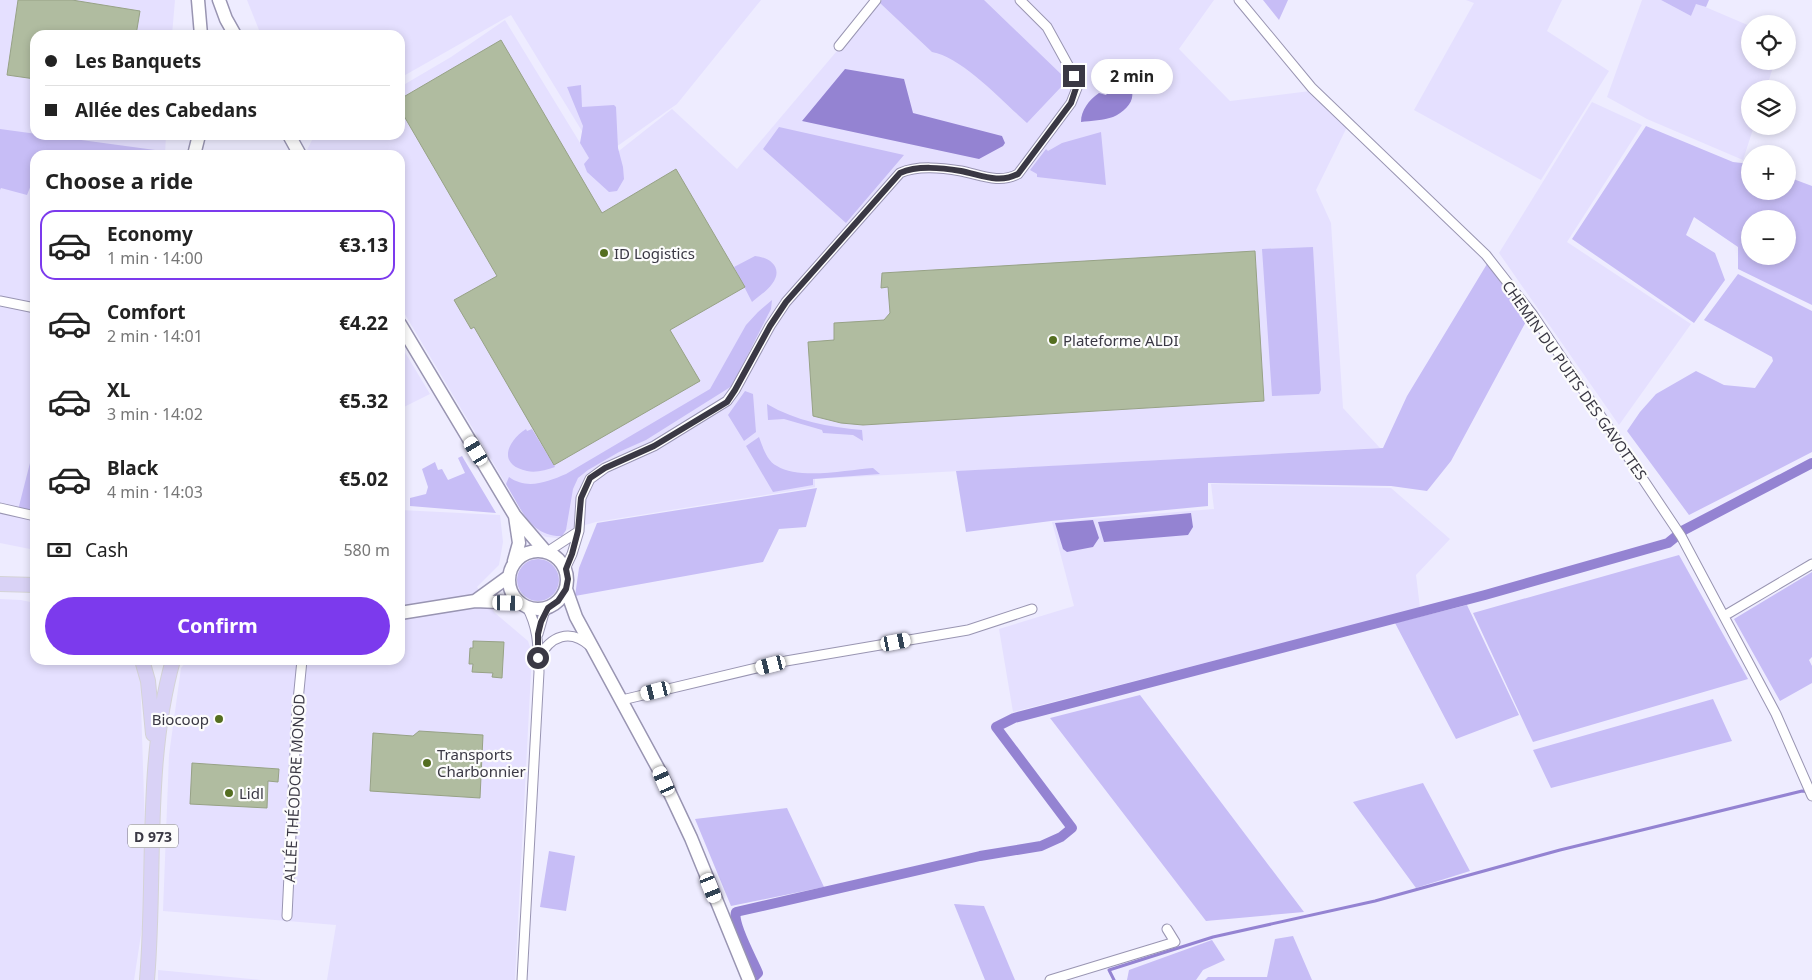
<!DOCTYPE html>
<meta charset="utf-8">
<style>
body{margin:0;font-family:"Noto Sans",sans-serif;background:#f6f6f6;color:#222;height:100vh;display:flex;flex-direction:column;font-size:19px;white-space:nowrap}
*{box-sizing:border-box;margin:0}
p{font-size:16px;color:#767676}
.icon{flex:none;width:28px;height:28px;fill:none;stroke:currentColor;stroke-width:2;stroke-linecap:round;stroke-linejoin:round}
.map{position:relative;flex:1;overflow:hidden}
.details{position:absolute;left:30px;top:150px;width:375px;height:515px;display:flex;flex-direction:column;background:#fff;border-radius:15px;box-shadow:0 2px 8px #0003}
.details>*{flex:none}
.banner{position:absolute;left:30px;top:30px;width:375px;height:110px;border-radius:15px;box-shadow:0 2px 8px #0003;display:grid;align-content:center;height:110px;padding:0 15px;background:#fff}
.buttons{position:absolute;left:1741px;top:15px;display:grid;gap:10px}
.buttons a{display:grid;place-items:center;width:55px;height:55px;border-radius:50%;background:#fff;box-shadow:0 2px 8px #0003;font-size:25px}
.end{position:absolute;width:22px;height:22px;margin:-11px;border:6px solid #3a3844;background:#fff;box-shadow:0 0 0 2px #fff}
.from{border-radius:50%}
.bubble{position:absolute;height:35px;border-radius:18px;background:#fff;box-shadow:0 2px 8px #0003;font-size:16px;font-weight:700;line-height:35px;text-align:center}
.car{position:absolute;width:15px;height:30px;margin:-15px -8px;border-radius:6px;box-shadow:0 0 4px 1px #0007;background:linear-gradient(#fff 24%,#345 0 40%,#fff 0 76%,#345 0 86%,#fff 0)}
.banner b{display:flex;align-items:center;gap:18px;height:48px;font-size:19px}
.banner b+b{border-top:1px solid #e0e0e0}
.banner i{width:12px;height:12px;background:#222}
ul{padding:0;list-style:none}
li{display:flex;align-items:center;gap:15px;height:70px;margin:0 10px 8px;padding:0 5px;border:2px solid transparent;border-radius:15px}
li div{flex:1}
li b{display:block;font-size:19px}
li em{font-style:normal;font-weight:700}
li.selected{border-color:#7c3aed}
li>.icon{width:45px;height:45px;stroke-width:1.5}
h2{padding:0 15px;font-size:22px;line-height:60px}
.pay{display:flex;align-items:center;gap:12px;height:55px;padding:0 15px;font-size:19px}
.pay p{margin-inline-start:auto}
.action{display:flex;gap:10px;margin-top:auto;padding:10px 15px}
.action a{flex:1;height:58px;border-radius:30px;background:#7c3aed;color:#fff;font-size:20px;font-weight:700;line-height:58px;text-align:center}
.map>svg:first-child{display:block}
.built{fill:#e5e0ff}
.green{fill:#c7bdf6;fill-rule:evenodd}
.water{fill:#9483d2}
.lines{fill:none;stroke-linecap:round;stroke-linejoin:round}
.stream{stroke:#9483d2;stroke-width:3}
.canal{stroke:#9483d2;stroke-width:10}
.building{fill:#b0bca0;stroke:#97a286}
.street-casing{stroke:#9995b2;stroke-width:11}
.secondary-casing{stroke:#9995b2;stroke-width:15}
.primary-casing{stroke:#d4d3d6;stroke-width:16}
.street{stroke:#fff;stroke-width:9}
.secondary{stroke:#fff;stroke-width:12}
.primary{stroke:#d9d2f6;stroke-width:14}
.route{stroke:#3a3844;stroke-width:6}
.poi-dot{fill:#546e20;stroke:#fcfcfc;stroke-width:2}
.labels{text-anchor:middle;dominant-baseline:central;stroke-width:4.5;stroke-linejoin:round;paint-order:stroke}
.shield{fill:#fcfcfc;stroke:#74737b;stroke-width:1}
.shield-label{font-size:14px;font-weight:bold;fill:#3a3844}
.poi-label{font-size:15px;fill:#3a3844;stroke:#fcfcfc;text-anchor:start}
.street-label{font-size:15px;fill:#3a3844;stroke:#fcfcfc}
</style>
<div class="map">
<svg width="1812" height="980" viewBox="0 0 1812 980">
<rect width="100%" height="100%" fill="#eeecff"/>
<path class="built" d="M0,0H175L172,35H35V135H166L165,155H35V550L0,543Z
M247,0H761L677,104L599,159L511,15L400,78V35H261Z
M880,0H1214L1179,49L1230,101L1310,91L1347,127L1316,190L1331,223L1343,408L1380,448L815,479V487L596,522L567,530L562,537L558,538L546,537L533,530L400,306V155H310L307,150L313,138L319,135H400V87L451,57L505,20L596,169L672,109L737,169Z
M1466,0H1562L1547,31L1609,71L1541,180L1414,110L1474,3Z
M1642,0H1661L1691,16L1696,3L1750,26V61H1775L1766,89H1750V126H1754L1743,160L1647,119L1607,97Z
M1592,102L1642,125L1567,242L1691,324L1619,425L1499,253Z
M400,344L430,394L400,409Z
M1211,484L1391,488L1450,539L1416,575L1420,608L1013,712L999,629L1074,606L1052,522L1214,509Z
M400,510L500,515L503,542L499,565L477,587L495,613L528,641L532,653L515,980H327L336,925L163,911L169,755L181,668L188,660H400Z
M0,599L21,600L35,603V660H129L140,670L147,896L134,980H0Z
M158,970L261,980H158Z"/>
<path class="green" d="M882,0H984L1062,75V86L1027,123C1003,102 962,57 932,52L880,3Z
M1263,0H1288L1279,20Z
M1661,0H1709L1706,7L1696,4L1691,16Z
M581,85L582,107L614,105L616,107L618,148L623,167L624,179L617,191L609,192L587,172L584,164L589,158L580,143L583,126L567,87Z
M1646,126L1733,162L1750,164V191H1788V177L1812,186V305L1738,269V247L1694,217L1686,235L1715,253L1725,280L1694,323L1572,239ZM1750,219H1788V256H1750Z
M779,127L904,155L846,223L763,149Z
M0,129L155,150L154,155H35V186L31,185L27,195L1,188L0,190Z
M1101,132L1106,185L1037,177V174L1030,170L1046,149L1048,151L1062,143Z
M1313,247L1321,390L1319,394L1272,396L1262,249Z
M755,256C770,257 784,268 772,284C767,291 759,296 752,302L734,267Z
M1487,264L1529,316L1451,461L1427,491L1391,486L1208,483V506L1051,521L966,532L956,471L1383,448L1407,396Z
M1738,274L1812,311V452L1689,515L1627,431L1640,412L1656,394L1696,371L1724,385L1755,388L1773,361L1772,357L1704,320Z
M772,300L771,309L732,386L646,440L619,452L588,470L578,478L573,489L566,530L562,536C530,537 520,507 506,484L509,477C527,490 547,482 566,474L710,389L746,325L758,312Z
M745,391L753,394L756,432L744,441L728,415Z
M767,404C796,421 828,427 862,430L863,441L853,435L823,433L822,430L784,419L768,420Z
M526,429L527,431L532,429L555,467C546,470 536,473 527,471C497,465 507,441 526,429Z
M759,437C763,448 767,461 777,466C799,480 847,470 873,468L880,474L813,479V485L773,492L746,446Z
M462,456L496,513L410,506V498L426,494L428,487L422,469L435,462L438,470L442,469L448,480L465,473L458,458Z
M31,459L35,460V514L18,510Z
M817,488L806,527L779,529L763,562L575,596L579,568L597,523Z
M1679,555L1748,679L1533,742L1473,613Z
M517 580a21 21 0 1 1 42 0a21 21 0 1 1-42 0Z
M1812,572V657L1809,660L1812,666V683L1780,701L1734,619Z
M1467,605L1519,715L1456,739L1395,623Z
M1140,695L1304,912L1206,921L1050,718Z
M1713,699L1732,741L1551,788L1533,750Z
M1423,783L1470,871L1416,888L1353,802Z
M787,808L824,887L731,906L695,819Z
M549,851L575,856L566,911L540,907Z
M954,904L984,906L1015,980H985Z
M1293,936L1312,980H1205L1208,977H1267L1275,939Z
M1212,940L1225,960L1203,970L1196,980H1127L1129,970Z"/>
<path class="water" d="M845,69L904,79L913,113L1002,136L1005,143L1003,146L979,159L802,121Z
M1114,84H1127C1140,96 1127,111 1113,117C1104,120 1091,121 1081,122C1081,110 1089,100 1099,93L1106,95Z
M1191,513L1193,527L1188,535L1104,542L1098,522Z
M1093,520L1099,538L1093,547L1067,552L1063,549L1055,523Z"/>
<g class="lines">
<path class="stream" d="M1114,980L1109,970L1213,937L1375,901L1560,850L1802,791L1809,792"/>
<path class="canal" d="M751,980L758,973C753,960 732,924 736,912L980,856L1041,846L1061,837L1072,828L996,727L1014,718L1485,595L1668,543L1684,530L1812,463"/>
</g>
<path class="building" d="M18,0H72L140,11L136,35H35V79L7,75Z
M501,40L602,213L676,169L745,287L670,330L700,381L554,465L474,327L471,329L454,300L497,276L404,116L400,119V99Z
M1255,251L1264,401L863,425L841,423L813,416L808,342L834,340V323L884,320L890,313L888,287L881,288L882,273Z
M473,641L504,642L502,678L492,677L493,673L472,672L473,664H469L470,648H473Z
M419,731L483,735L480,798L370,791L373,733L413,736Z
M192,763L279,769L278,782L268,781L267,808L190,804Z"/>
<g class="lines">
<g class="street-casing">
<path id="street" d="M1239,0L1312,88L1486,255L1533,315L1681,536L1776,714L1812,796
M839,46L876,0
M0,301L35,308
M0,508L35,516
M547,552L579,531
M565,569L572,554L579,531L581,498L590,479L605,468L654,446L727,401L735,390L770,326L786,302L900,173C918,165 942,168 961,171C981,175 999,184 1018,174L1071,103L1077,88L1074,76L1047,27L1020,0
M1724,616L1812,564
M538,634L544,613L548,608
M539,658C550,636 570,628 590,646
M622,700L786,661L968,630L1032,609
M287,916L297,711L302,660
M522,980L539,672C538,649 539,629 527,607
M1050,980L1175,942L1167,929"/>
</g>
<g class="secondary-casing">
<path id="secondary" d="M198,0L201,35
M219,0L226,19L235,35
M289,135L300,155
M194,155L199,135
M400,324L515,516L545,551
M509 580a29 29 0 1 1 58 0a29 29 0 1 1-58 0Z
M514,561L519,543L515,516
M566,589L576,617L659,770L691,838L749,980
M475,601L508,577
M400,613L475,601L519,603"/>
</g>
<g class="primary-casing">
<path id="primary" d="M0,584L35,585
M142,660L148,681L153,734
M147,980C156,874 144,764 173,660"/>
</g>
<use href="#street" class="street"/>
<use href="#secondary" class="secondary"/>
<use href="#primary" class="primary"/>
</g>
<g class="lines">
<path class="route" d="M538,658V634L541,622L548,608L558,601L566,589L568,579L566,569L572,554L578,531L581,498L590,478L605,468L654,446L727,402L735,390L770,326L786,302L900,173C918,165 942,168 961,171C981,175 999,184 1018,174L1071,103L1076,88L1074,76"/>
</g>
<g class="poi-dot">
<circle cx="604" cy="253" r="5"/>
<circle cx="1053" cy="340" r="5"/>
<circle cx="219" cy="719" r="5"/>
<circle cx="427" cy="763" r="5"/>
<circle cx="229" cy="793" r="5"/>
</g>
<g class="labels">
<rect class="shield" x="128" y="824.5" width="50" height="23" rx="4"/>
<g class="shield-label">
<text x="153" y="836">D 973</text>
</g>
<g class="poi-label">
<text x="614" y="253">ID Logistics</text>
<text x="1063" y="340">Plateforme ALDI</text>
<text x="209" y="719" text-anchor="end">Biocoop</text>
<text x="437" y="754">Transports<tspan x="437" dy="17">Charbonnier</tspan></text>
<text x="239" y="793">Lidl</text>
</g>
<g class="street-label">
<text transform="translate(1575 380) rotate(55)">CHEMIN DU PUITS DES GAVOTTES</text>
<text transform="translate(294 788) rotate(-87)">ALLÉE THÉODORE MONOD</text>
</g>
</g>
</svg>
<div class="buttons">
<a><svg class="icon" aria-label="locate" viewBox="0 0 24 24"><circle cx="12" cy="12" r="6"/><path d="M12 2v4M12 18v4M2 12h4M18 12h4"/></svg></a>
<a><svg class="icon" aria-label="layers" viewBox="0 0 24 24"><path d="M12 4l9 5-9 5-9-5zM3 14l9 5 9-5"/></svg></a>
<a>+</a>
<a>−</a>
</div>
<i class="end from" style="left:538px;top:658px"></i>
<i class="end" style="left:1074px;top:76px"></i>
<div class="bubble" style="left:1091px;top:59px;width:82px">2 min</div>
<i class="car" style="left:476px;top:451px;rotate:329deg"></i>
<i class="car" style="left:508px;top:603px;rotate:91deg"></i>
<i class="car" style="left:896px;top:642px;rotate:79deg"></i>
<i class="car" style="left:771px;top:665px;rotate:256deg"></i>
<i class="car" style="left:656px;top:691px;rotate:256deg"></i>
<i class="car" style="left:664px;top:781px;rotate:336deg"></i>
<i class="car" style="left:711px;top:888px;rotate:158deg"></i>
<div class="banner">
<b><i class="from"></i>Les Banquets</b>
<b><i></i>Allée des Cabedans</b>
</div>
<section class="details">
<h2>Choose a ride</h2>
<ul>
<li class="selected"><svg class="icon" aria-label="car" viewBox="0 0 24 24"><path d="M5 17H2v-5l4-1 3-4h7l3 4 3 1v5h-3M9 17h6M6 11h13"/><circle cx="7" cy="17" r="2"/><circle cx="17" cy="17" r="2"/></svg><div><b>Economy</b><p>1 min · 14:00</p></div><em>€3.13</em></li>
<li><svg class="icon" aria-label="car" viewBox="0 0 24 24"><path d="M5 17H2v-5l4-1 3-4h7l3 4 3 1v5h-3M9 17h6M6 11h13"/><circle cx="7" cy="17" r="2"/><circle cx="17" cy="17" r="2"/></svg><div><b>Comfort</b><p>2 min · 14:01</p></div><em>€4.22</em></li>
<li><svg class="icon" aria-label="car" viewBox="0 0 24 24"><path d="M5 17H2v-5l4-1 3-4h7l3 4 3 1v5h-3M9 17h6M6 11h13"/><circle cx="7" cy="17" r="2"/><circle cx="17" cy="17" r="2"/></svg><div><b>XL</b><p>3 min · 14:02</p></div><em>€5.32</em></li>
<li><svg class="icon" aria-label="car" viewBox="0 0 24 24"><path d="M5 17H2v-5l4-1 3-4h7l3 4 3 1v5h-3M9 17h6M6 11h13"/><circle cx="7" cy="17" r="2"/><circle cx="17" cy="17" r="2"/></svg><div><b>Black</b><p>4 min · 14:03</p></div><em>€5.02</em></li>
</ul>
<div class="pay"><svg class="icon" aria-label="cash" viewBox="0 0 24 24"><path d="M3 7h18v10H3z"/><circle cx="12" cy="12" r="2"/></svg>Cash<p>580 m</p></div>
<div class="action"><a>Confirm</a></div>
</section>
</div>
